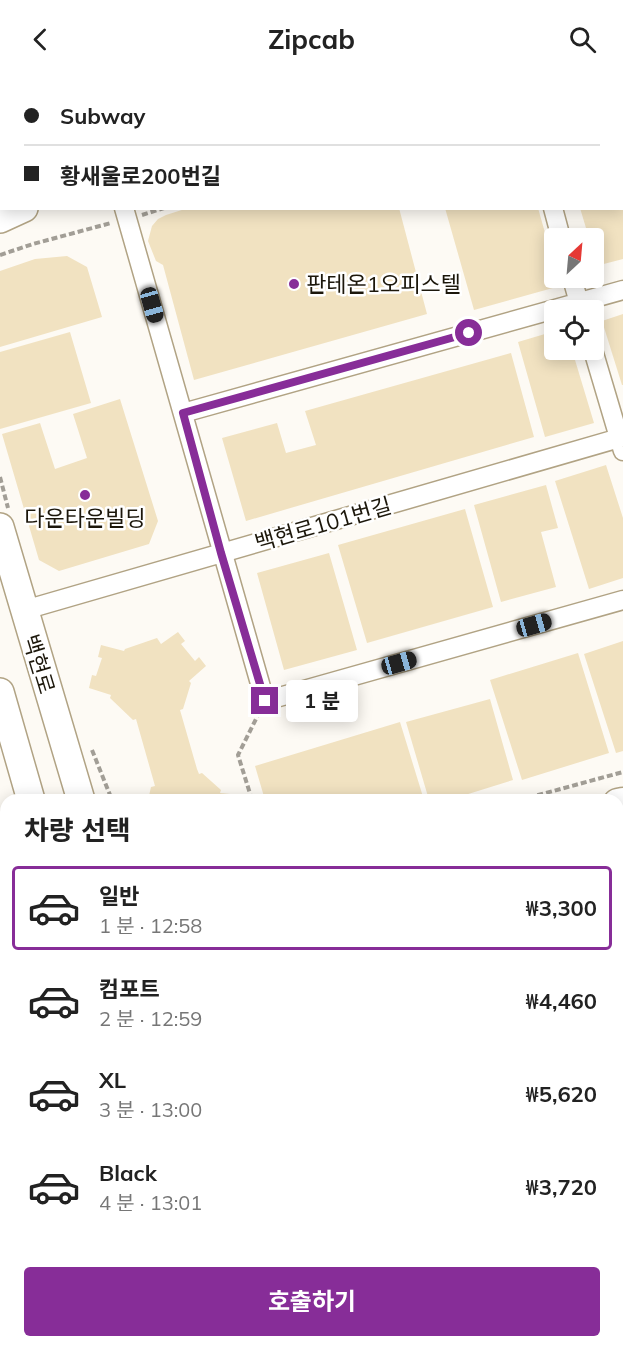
<!DOCTYPE html>
<html lang="ko">
<meta charset="utf-8">
<style>
body{margin:0;font-family:Mulish,"Noto Sans KR",sans-serif;background:#f2f2f2;color:#222;height:100vh;display:flex;flex-direction:column;font-size:22px;white-space:nowrap}
*{box-sizing:border-box;margin:0}
p{font-size:20px;color:#767676}
.icon{flex:none;width:33px;height:33px;fill:none;stroke:currentColor;stroke-width:2;stroke-linecap:round;stroke-linejoin:round}
.map{position:relative;flex:1;overflow:hidden}
.sheet{position:absolute;left:0px;top:716px;width:624px;height:554px;display:flex;flex-direction:column;background:#fff;border-radius:18px 18px 0 0;box-shadow:0 3px 15px #0003}
.sheet>*{flex:none}
.hud{position:absolute;left:0px;top:0px;width:624px;height:132px;box-shadow:0 3px 15px #0003;display:grid;align-content:center;height:132px;padding:0 24px;background:#fff}
.needle{width:39px;rotate:26deg}
.buttons{position:absolute;left:544px;top:150px;display:grid;gap:12px}
.buttons a{display:grid;place-items:center;width:60px;height:60px;border-radius:6px;background:#fff;box-shadow:0 3px 15px #0003;font-size:30px}
.end{position:absolute;width:27px;height:27px;margin:-14px;border:8px solid #872d98;background:#fff;box-shadow:0 0 0 3px #fff}
.from{border-radius:50%}
.bubble{position:absolute;height:42px;border-radius:6px;background:#fff;box-shadow:0 3px 15px #0003;font-size:20px;font-weight:700;line-height:42px;text-align:center}
.car{position:absolute;width:18px;height:36px;margin:-18px -9px;border-radius:8px;box-shadow:0 0 4px 2px #0007;background:linear-gradient(#222 24%,#8ab4d8 0 40%,#222 0 76%,#8ab4d8 0 86%,#222 0)}
.hud b{display:flex;align-items:center;gap:21px;height:57px;font-size:22px}
.hud b+b{border-top:2px solid #e0e0e0}
.hud i{width:15px;height:15px;background:#222}
ul{padding:0;list-style:none}
li{display:flex;align-items:center;gap:18px;height:84px;margin:0 12px 9px;padding:0 12px;border:3px solid transparent;border-radius:6px}
li div{flex:1}
li b{display:block;font-size:22px}
li em{font-style:normal;font-weight:700}
li.selected{border-color:#872d98}
li>.icon{width:54px;height:54px;stroke-width:1.5}
h2{padding:0 24px;font-size:27px;line-height:72px}
.primary-button{display:flex;gap:12px;margin-top:auto;padding:12px 24px}
.primary-button a{flex:1;height:69px;border-radius:6px;background:#872d98;color:#fff;font-size:24px;font-weight:700;line-height:69px;text-align:center}
header{display:flex;justify-content:space-between;align-items:center;height:78px;padding:0 24px;background:#fff;font-size:27px;font-weight:700}
.map>svg:first-child{display:block}
.green{fill:#d9c89e}
.building{fill:#f1e2c1}
.lines{fill:none;stroke-linecap:round;stroke-linejoin:round}
.street-casing{stroke:#b1a384;stroke-width:21}
.secondary-casing{stroke:#b1a384;stroke-width:30}
.primary-casing{stroke:#b1a384;stroke-width:33}
.path{stroke:#a29e96;stroke-width:4;stroke-dasharray:6 3;stroke-linecap:butt}
.street{stroke:#fff;stroke-width:18}
.secondary{stroke:#fff;stroke-width:27}
.primary{stroke:#fff;stroke-width:30}
.route{stroke:#872d98;stroke-width:8}
.poi-dot{fill:#872d98;stroke:#fff;stroke-width:2}
.labels{text-anchor:middle;dominant-baseline:central;stroke-width:5;stroke-linejoin:round;paint-order:stroke}
.poi-label{font-size:22px;fill:#1c170b;stroke:#fff;text-anchor:start}
.street-label{font-size:22px;fill:#1c170b;stroke:#fff}
</style>
<header><svg class="icon" aria-label="back" viewBox="0 0 24 24"><path d="M15 5l-7 7 7 7"/></svg>Zipcab<svg class="icon" aria-label="search" viewBox="0 0 24 24"><circle cx="10" cy="10" r="6"/><path d="M15 15l6 6"/></svg></header>
<div class="map">
<svg width="623" height="1268" viewBox="0 0 623 1268">
<rect width="100%" height="100%" fill="#fdfaf4"/>
<path class="green" d="M191,0H350L186,1Z
M623,812V847L618,849V813Z
M618,906L623,922V944L618,946Z
M6,995V1026L0,1027V997Z"/>
<path class="building" d="M188,130H399L427,236L194,302L163,187L156,183L148,163L152,148L158,141L166,137Z
M445,130H538L555,190V200H558L560,208L474,232Z
M580,130H623V181L596,188L594,180V160H589Z
M67,178L87,189L102,239L0,269V193L35,181Z
M623,236V307H622L602,243Z
M555,253V272H572L594,345L545,359L518,264Z
M70,254L91,325L0,351V274Z
M511,275L534,359L246,443L222,360L277,345L286,375L316,367L305,333Z
M120,321L158,443L149,466L59,493L39,482L2,356L40,345L55,391L87,380L73,336Z
M606,387L623,440V500L589,511L555,403Z
M546,407L558,450L541,454L556,509L501,524L474,427Z
M465,431L493,529L367,565L338,467Z
M329,475L357,572L284,592L257,495Z
M178,554L185,563L181,566L195,583L199,579L206,588L189,603L191,605L183,631L180,632L197,691L199,696L202,695L221,712L220,715L241,717V722H148L151,709L155,708L136,641L133,642L110,620L111,617L89,610L92,597L96,598L102,580L98,579L101,567L124,573L125,571L157,560L161,566Z
M623,563V673L616,675L584,576Z
M578,575L609,675L522,702L490,602Z
M490,621L513,702L449,722H429L406,644Z
M400,644L424,722H265L255,688Z
M623,1028V1066L618,1067V1029Z
M0,1062L6,1065V1075L3,1074L6,1086L0,1088Z
M4,1132L6,1166L0,1168V1133Z
M623,1189V1224L618,1225V1191Z
M6,1258V1263H65L67,1268H0V1259Z
M623,1260V1268H595L618,1263Z
M283,1263H343L344,1268H285Z
M446,1263H471L472,1268H431Z
M496,1263H532L534,1268H498Z"/>
<g class="lines">
<g class="street-casing">
<path id="street" d="M518,0L519,2
M124,130L265,623L623,522
M553,130L561,160
M572,200L581,232
M593,272L623,373
M183,335L623,212
M24,534L35,529L623,359
M618,1169L623,1167"/>
</g>
<g class="secondary-casing">
<path id="secondary" d="M447,2L452,0
M0,141L24,130
M0,449L81,722
M0,614L31,722
M187,1263L188,1268
M236,1263L238,1268"/>
</g>
<g class="primary-casing">
<path id="primary" d="M618,726L623,725
M618,772L623,771
M0,900L6,898
M0,946L6,944"/>
</g>
<path class="path" d="M86,2L91,0
M153,2L157,0
M361,2L367,0
M607,2L612,0
M0,30H2
M0,58L2,57
M0,112H2
M142,137L164,130
M0,177L33,166L111,145
M0,399L8,430
M92,672L112,722
M252,722L238,677L258,637
M520,722L623,694
M618,1016L623,1014
M618,1090L623,1088
M618,1240L623,1238
M347,1263L349,1268
M484,1263L485,1268
M542,1263L543,1268
M375,1268L393,1263"/>
<use href="#street" class="street"/>
<use href="#secondary" class="secondary"/>
<use href="#primary" class="primary"/>
</g>
<g class="lines">
<path class="route" d="M265,623L221,475L183,335L469,255"/>
</g>
<g class="poi-dot">
<circle cx="294" cy="206" r="6"/>
<circle cx="85" cy="417" r="6"/>
</g>
<g class="labels">
<g class="poi-label">
<text x="306" y="206">판테온1오피스텔</text>
<text x="85" y="440" text-anchor="middle">다운타운빌딩</text>
</g>
<g class="street-label">
<text transform="translate(323 446) rotate(-16)">백현로101번길</text>
<text transform="translate(39 586) rotate(73)">백현로</text>
</g>
</g>
</svg>
<div class="buttons">
<a><svg class="needle" viewBox="-14 -14 28 28"><path d="M0-13l5 13h-10z" fill="#e53935"/><path d="M0 13l5-13h-10z" fill="#767676"/></svg></a>
<a><svg class="icon" aria-label="locate" viewBox="0 0 24 24"><circle cx="12" cy="12" r="6"/><path d="M12 2v4M12 18v4M2 12h4M18 12h4"/></svg></a>
</div>
<i class="end from" style="left:469px;top:255px"></i>
<i class="end" style="left:265px;top:623px"></i>
<div class="bubble" style="left:286px;top:602px;width:72px">1 분</div>
<i class="car" style="left:152px;top:227px;rotate:164deg"></i>
<i class="car" style="left:534px;top:547px;rotate:74deg"></i>
<i class="car" style="left:399px;top:585px;rotate:74deg"></i>
<div class="hud">
<b><i class="from"></i>Subway</b>
<b><i></i>황새울로200번길</b>
</div>
<section class="sheet">
<h2>차량 선택</h2>
<ul>
<li class="selected"><svg class="icon" aria-label="car" viewBox="0 0 24 24"><path d="M5 17H2v-5l4-1 3-4h7l3 4 3 1v5h-3M9 17h6M6 11h13"/><circle cx="7" cy="17" r="2"/><circle cx="17" cy="17" r="2"/></svg><div><b>일반</b><p>1 분 · 12:58</p></div><em>₩3,300</em></li>
<li><svg class="icon" aria-label="car" viewBox="0 0 24 24"><path d="M5 17H2v-5l4-1 3-4h7l3 4 3 1v5h-3M9 17h6M6 11h13"/><circle cx="7" cy="17" r="2"/><circle cx="17" cy="17" r="2"/></svg><div><b>컴포트</b><p>2 분 · 12:59</p></div><em>₩4,460</em></li>
<li><svg class="icon" aria-label="car" viewBox="0 0 24 24"><path d="M5 17H2v-5l4-1 3-4h7l3 4 3 1v5h-3M9 17h6M6 11h13"/><circle cx="7" cy="17" r="2"/><circle cx="17" cy="17" r="2"/></svg><div><b>XL</b><p>3 분 · 13:00</p></div><em>₩5,620</em></li>
<li><svg class="icon" aria-label="car" viewBox="0 0 24 24"><path d="M5 17H2v-5l4-1 3-4h7l3 4 3 1v5h-3M9 17h6M6 11h13"/><circle cx="7" cy="17" r="2"/><circle cx="17" cy="17" r="2"/></svg><div><b>Black</b><p>4 분 · 13:01</p></div><em>₩3,720</em></li>
</ul>
<div class="primary-button"><a>호출하기</a></div>
</section>
</div>
